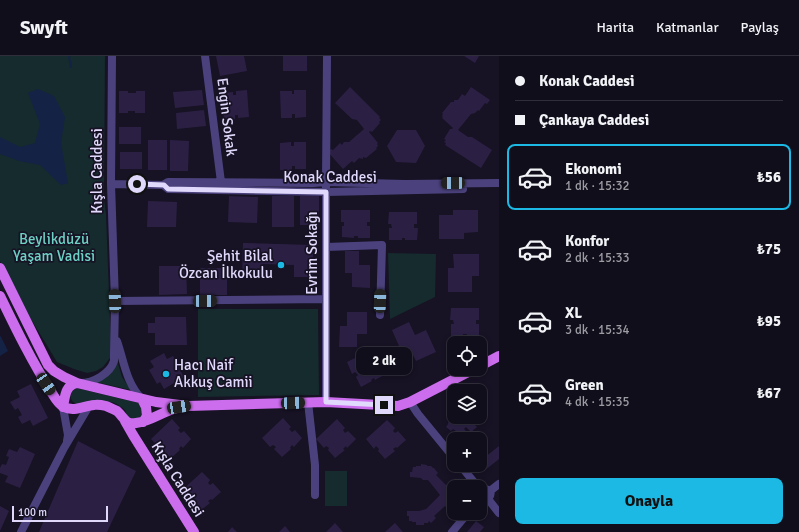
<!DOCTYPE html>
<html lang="tr">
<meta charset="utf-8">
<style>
body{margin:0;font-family:Signika,sans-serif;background:#1a1724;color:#f1f3f6;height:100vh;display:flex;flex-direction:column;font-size:15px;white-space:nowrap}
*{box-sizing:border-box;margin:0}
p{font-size:13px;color:#9c9ca3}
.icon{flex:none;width:22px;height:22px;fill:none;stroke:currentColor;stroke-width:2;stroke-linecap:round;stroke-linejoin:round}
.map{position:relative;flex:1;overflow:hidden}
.details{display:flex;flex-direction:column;background:#110e1b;width:300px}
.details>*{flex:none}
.top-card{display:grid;align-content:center;height:88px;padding:0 16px;background:#110e1b}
.buttons{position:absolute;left:447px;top:280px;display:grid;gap:8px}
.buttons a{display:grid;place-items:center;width:40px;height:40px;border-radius:8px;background:#110e1b;box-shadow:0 2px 6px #0003,0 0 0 1px #302e3a;font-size:20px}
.scale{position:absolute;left:12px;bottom:10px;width:96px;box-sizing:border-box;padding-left:4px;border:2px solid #e1d9fb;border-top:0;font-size:11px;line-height:14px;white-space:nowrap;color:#e1d9fb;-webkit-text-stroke:3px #171224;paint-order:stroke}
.end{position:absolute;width:18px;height:18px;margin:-9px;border:5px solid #e1d9fb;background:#111;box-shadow:0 0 0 2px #111}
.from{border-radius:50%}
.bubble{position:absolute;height:28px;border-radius:8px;background:#110e1b;box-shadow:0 2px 6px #0003,0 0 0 1px #302e3a;font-size:13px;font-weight:700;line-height:28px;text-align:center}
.car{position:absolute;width:12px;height:24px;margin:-12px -6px;border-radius:5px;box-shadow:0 0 3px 1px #0007;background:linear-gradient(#222 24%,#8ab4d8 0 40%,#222 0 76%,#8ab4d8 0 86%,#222 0)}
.top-card b{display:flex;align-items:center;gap:14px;height:38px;font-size:15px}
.top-card b+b{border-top:1px solid #302e3a}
.top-card i{width:10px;height:10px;background:#f1f3f6}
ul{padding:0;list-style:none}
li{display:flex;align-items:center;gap:12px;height:66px;margin:0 8px 6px;padding:0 8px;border:2px solid transparent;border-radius:8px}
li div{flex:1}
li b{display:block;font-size:15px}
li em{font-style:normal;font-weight:700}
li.selected{border-color:#1bb9e4}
li>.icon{width:36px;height:36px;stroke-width:1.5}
.action{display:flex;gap:8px;margin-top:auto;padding:8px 16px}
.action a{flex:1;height:46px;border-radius:8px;background:#1bb9e4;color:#111;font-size:16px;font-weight:700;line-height:46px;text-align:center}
header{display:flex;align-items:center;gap:24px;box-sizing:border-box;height:56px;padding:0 20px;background:#110e1b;border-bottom:1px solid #302e3a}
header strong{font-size:19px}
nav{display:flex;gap:22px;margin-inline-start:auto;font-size:14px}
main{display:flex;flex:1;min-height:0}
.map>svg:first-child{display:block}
.green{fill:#152b2d}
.water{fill:#142245}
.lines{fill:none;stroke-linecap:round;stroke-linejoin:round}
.stream{stroke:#142245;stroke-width:2}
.building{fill:#2b2043}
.minor{stroke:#4b427d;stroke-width:8}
.major{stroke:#cc6dee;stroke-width:10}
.route{stroke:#e1d9fb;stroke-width:5}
.poi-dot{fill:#1bb9e4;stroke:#171224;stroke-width:1.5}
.labels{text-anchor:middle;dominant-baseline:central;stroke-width:3.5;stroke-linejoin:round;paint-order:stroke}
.street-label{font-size:15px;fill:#e1d9fb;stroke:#171224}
.park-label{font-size:15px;fill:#6dd2c5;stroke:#171224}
.poi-label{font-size:15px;fill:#e1d9fb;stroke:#171224;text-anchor:end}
</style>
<header>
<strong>Swyft</strong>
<nav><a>Harita</a><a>Katmanlar</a><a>Paylaş</a></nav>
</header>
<main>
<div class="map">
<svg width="499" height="476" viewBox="0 0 499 476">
<rect width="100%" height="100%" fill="#171224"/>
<path class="green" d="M0,0H105L104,143L106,158L111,290L110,302L103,311L96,315L87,317L74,313L57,306L23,250L0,205Z
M388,197L436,198L435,241L390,263Z
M198,253H318L319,339L198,341Z
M117,304L122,321L131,334L95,326Z
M77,332L139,347L142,350V359C138,363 132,364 128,360C126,358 126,356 125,354C123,352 119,350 117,348C104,342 89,347 76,348C68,343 69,336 77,332Z
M347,415V450H325V415Z"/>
<path class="water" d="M38,33L54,40L65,61L61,87L68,127L61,129L40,109L19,105L0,98V81L20,91L35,87L40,68L28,37Z
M0,279L8,295L0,300Z"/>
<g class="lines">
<path class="stream" d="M69,0L71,11"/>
</g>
<path class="building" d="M216,0H244L247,15L220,20Z
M283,0H307V15H283Z
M464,0H479L475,7Z
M350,31L380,61L379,62L381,64L379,66L380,67L372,76L370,75L369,76L378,87L377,88L378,90L376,92L377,93L366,102L363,101V103L359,102L354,107L352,105L343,113L328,96L331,93L333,94L340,87L342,89L344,86H349L364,73L357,64L352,63L335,47Z
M471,31L490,44L487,48L485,47L479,55L478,54L475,57L471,58L458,74L468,81H472L492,94L481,112L445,89L446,87L444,86L446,84L444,83L450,73H452L453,72L442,62L443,61L442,60L443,58L442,57L451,46H454V44H458L462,38L465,40Z
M202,34L204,49L175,52L173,36Z
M247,34L249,61L238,62V59H235V63L224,64L222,37L233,36V39H236V35Z
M294,34H306V61L295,62V58H292V62H281L280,35H292V38H294Z
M119,35H128V37H136V35H145V57H135V55H128V57H119Z
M204,54L206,70L177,73L176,57Z
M119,71H141V88H119Z
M397,74H416L425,90L416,107L396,106L387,90Z
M148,84H167V114H148Z
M170,84L189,85L188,115H170Z
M291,86V90H294V86H306V113H295V110H292V114H280V87Z
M120,96H142V113H120Z
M229,140L258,141L257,167L228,166Z
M272,140H294V171H272Z
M300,140H319V169H300Z
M148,145L177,146L176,171H147Z
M341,154H370V166H367V170H370V182H358V180H354V182L342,181V170H344V166H341Z
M453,154H478V176L464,177V183H439V159H453Z
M389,156H417V168H414V172H418L417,184H405V182H402V184H389V172H392L391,168H388Z
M243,187L313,189V221H294V209L263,208L262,221H242Z
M345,195H359V209H370V232L352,231V217H345Z
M453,198H479V220H472V236H448V212H454Z
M159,210H186L187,238L159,239Z
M200,212H227V239H200Z
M451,252H479V264H476V268H479V280H467V278H463V280H451V268H454L453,264H450Z
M347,256H367V278H357V291H339L340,270H347Z
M155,261H186L187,289H155V277H148V267H155Z
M409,266L415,279L426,274L436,296L416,305L410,293L402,297L392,274Z
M373,293L378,304L376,305L377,309L381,308L386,318L375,324L374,322L371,324L372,325L361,331L356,321L358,319L355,316L352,318L347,306Z
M164,297L167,303L173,300L181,313L180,314L184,321L164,333L160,326L157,328L149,314L154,311L150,305Z
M31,328L48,362L33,370L30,364L22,368L18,361L22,359L18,352L15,354L10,346L20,341L17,335Z
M456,361H463L467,365L471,361L477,367L475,369L477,371L471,376L466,371L464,373L469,378L464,383L462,382L461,383H459L455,379V378L454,377L456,375L453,373L451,375L446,371L448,368V367L452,362L458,368L461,366Z
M283,362L291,371L289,373L292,376L295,374L302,382L294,391L292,389L290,392L291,393L282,401L274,393L276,391L273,389L270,391L262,382Z
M172,363L180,372L178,374L181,377L184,375L191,383L183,392L181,390L179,393L180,394L171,402L163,394L165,392L162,390L159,392L151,383Z
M337,363L345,372L343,374L345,377L348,375L356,383L347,392L346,390L343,393L345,394L335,402L328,394L329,392L326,390L324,392L316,383Z
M387,364L395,372L393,375L395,377L398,375L406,384L397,392L396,391L393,393L395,395L385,403L378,395L379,393L376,390L374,393L366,383Z
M78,385L136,415L107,476H39Z
M499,390V403L484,415L480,410V405Z
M20,391L35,398L20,432L5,426L8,420L0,417V412L2,408L6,409L9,401L6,400L9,393L17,396Z
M421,408L427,409V410H431L433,412H434L438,417L436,419L446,429L448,428L453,433L452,434L453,436V444L450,446L452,447L447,452L445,450L434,460L436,462L431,467L429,465L428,467H424V469H416V466H412V465H409V460H407V455H419L426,453L440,439L428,424H423L421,422L410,421V416H412L413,411H416V410H421Z
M202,416L210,424L208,427L210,429L213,427L221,436L212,444L211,443L208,445L210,447L200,455L193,447L194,445L191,442L189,445L181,435Z
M0,450L9,455L0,475Z
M476,465L484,471L480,476H467Z
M335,467L343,476H326Z
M395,467L403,476H385Z
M285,470L290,476H279Z
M232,471L237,476H228Z"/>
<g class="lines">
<path class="minor" d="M205,0L221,126
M111,128L163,129L168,126L313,127L326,126L405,128L499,127
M163,129L168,133L326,136L463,133
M326,191L382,189L380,259
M115,245L326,243
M117,285C124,305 126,327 142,343
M80,327C93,327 110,318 114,305C114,303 114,301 114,298L115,245L111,128L112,0
M308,346L315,409V439
M326,346V126L327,0
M410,346L418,358L454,402
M63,351L68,379L67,385
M460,409L478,431
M490,435L499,428
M480,437L482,433H486L490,435C492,440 488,444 483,443L480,439
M488,443L499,457
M21,476L64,392L89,350
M452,476L468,457"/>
<path class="major" d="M0,212L48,309L54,315L64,321L77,327L156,346L188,350L326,346L398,350L410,346L474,313
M0,240C16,273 32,306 52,337C55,342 58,348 64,351C74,356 84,350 94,349C98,348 102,349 106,350C109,351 113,353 117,355C124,361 125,369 136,367C153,365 165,353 182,351
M480,310L499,300
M142,343L146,351L147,360L143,366
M63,351C65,341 65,329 77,327
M125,365L133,379L194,476"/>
</g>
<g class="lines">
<path class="route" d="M137,128L164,129L168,133L326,136V346L384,349"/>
</g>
<g class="poi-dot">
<circle cx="281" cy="209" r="4"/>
<circle cx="166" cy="318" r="4"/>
</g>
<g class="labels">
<g class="street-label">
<text transform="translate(227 61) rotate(83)">Engin Sokak</text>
<text transform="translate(97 115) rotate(-90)">Kışla Caddesi</text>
<text x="330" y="121">Konak Caddesi</text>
<text transform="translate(312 197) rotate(-90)">Evrim Sokağı</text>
<text transform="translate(178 423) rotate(58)">Kışla Caddesi</text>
</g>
<g class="park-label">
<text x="54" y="183">Beylikdüzü<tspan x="54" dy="17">Yaşam Vadisi</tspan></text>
</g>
<g class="poi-label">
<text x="273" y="200">Şehit Bilal<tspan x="273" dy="17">Özcan İlkokulu</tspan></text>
<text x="174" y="309" text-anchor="start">Hacı Naif<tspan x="174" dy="17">Akkuş Camii</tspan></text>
</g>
</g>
</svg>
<div class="buttons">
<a><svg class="icon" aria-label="locate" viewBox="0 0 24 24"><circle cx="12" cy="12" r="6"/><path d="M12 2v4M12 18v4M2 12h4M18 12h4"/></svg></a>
<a><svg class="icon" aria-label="layers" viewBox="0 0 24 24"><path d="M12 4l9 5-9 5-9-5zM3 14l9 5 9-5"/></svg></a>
<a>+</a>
<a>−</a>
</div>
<div class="scale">100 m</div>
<i class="end from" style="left:137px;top:128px"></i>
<i class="end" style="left:384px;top:349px"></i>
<div class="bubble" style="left:356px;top:291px;width:56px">2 dk</div>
<i class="car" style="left:453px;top:127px;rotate:270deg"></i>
<i class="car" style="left:115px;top:245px;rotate:358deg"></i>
<i class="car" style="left:205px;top:245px;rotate:89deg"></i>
<i class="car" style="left:380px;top:245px;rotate:2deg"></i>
<i class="car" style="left:46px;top:328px;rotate:146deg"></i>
<i class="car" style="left:293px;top:347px;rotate:88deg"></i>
<i class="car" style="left:179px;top:351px;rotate:81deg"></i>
</div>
<section class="details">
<div class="top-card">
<b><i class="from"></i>Konak Caddesi</b>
<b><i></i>Çankaya Caddesi</b>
</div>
<ul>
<li class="selected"><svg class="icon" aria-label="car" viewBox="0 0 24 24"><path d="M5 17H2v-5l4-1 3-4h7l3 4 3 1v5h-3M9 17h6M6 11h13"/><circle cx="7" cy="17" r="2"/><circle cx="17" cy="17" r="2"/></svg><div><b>Ekonomi</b><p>1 dk · 15:32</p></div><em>₺56</em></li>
<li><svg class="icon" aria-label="car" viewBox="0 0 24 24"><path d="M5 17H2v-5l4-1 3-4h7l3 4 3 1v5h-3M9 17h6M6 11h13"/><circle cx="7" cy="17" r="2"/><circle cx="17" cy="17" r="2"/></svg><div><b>Konfor</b><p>2 dk · 15:33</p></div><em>₺75</em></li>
<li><svg class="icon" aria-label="car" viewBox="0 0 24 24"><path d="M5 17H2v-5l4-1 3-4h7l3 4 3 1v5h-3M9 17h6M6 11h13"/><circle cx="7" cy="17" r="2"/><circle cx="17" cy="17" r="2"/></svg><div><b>XL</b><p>3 dk · 15:34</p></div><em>₺95</em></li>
<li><svg class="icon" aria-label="car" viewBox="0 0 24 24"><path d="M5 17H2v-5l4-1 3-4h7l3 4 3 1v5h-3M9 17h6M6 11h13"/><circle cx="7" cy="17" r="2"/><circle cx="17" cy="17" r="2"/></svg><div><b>Green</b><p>4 dk · 15:35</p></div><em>₺67</em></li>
</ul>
<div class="action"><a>Onayla</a></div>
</section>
</main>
